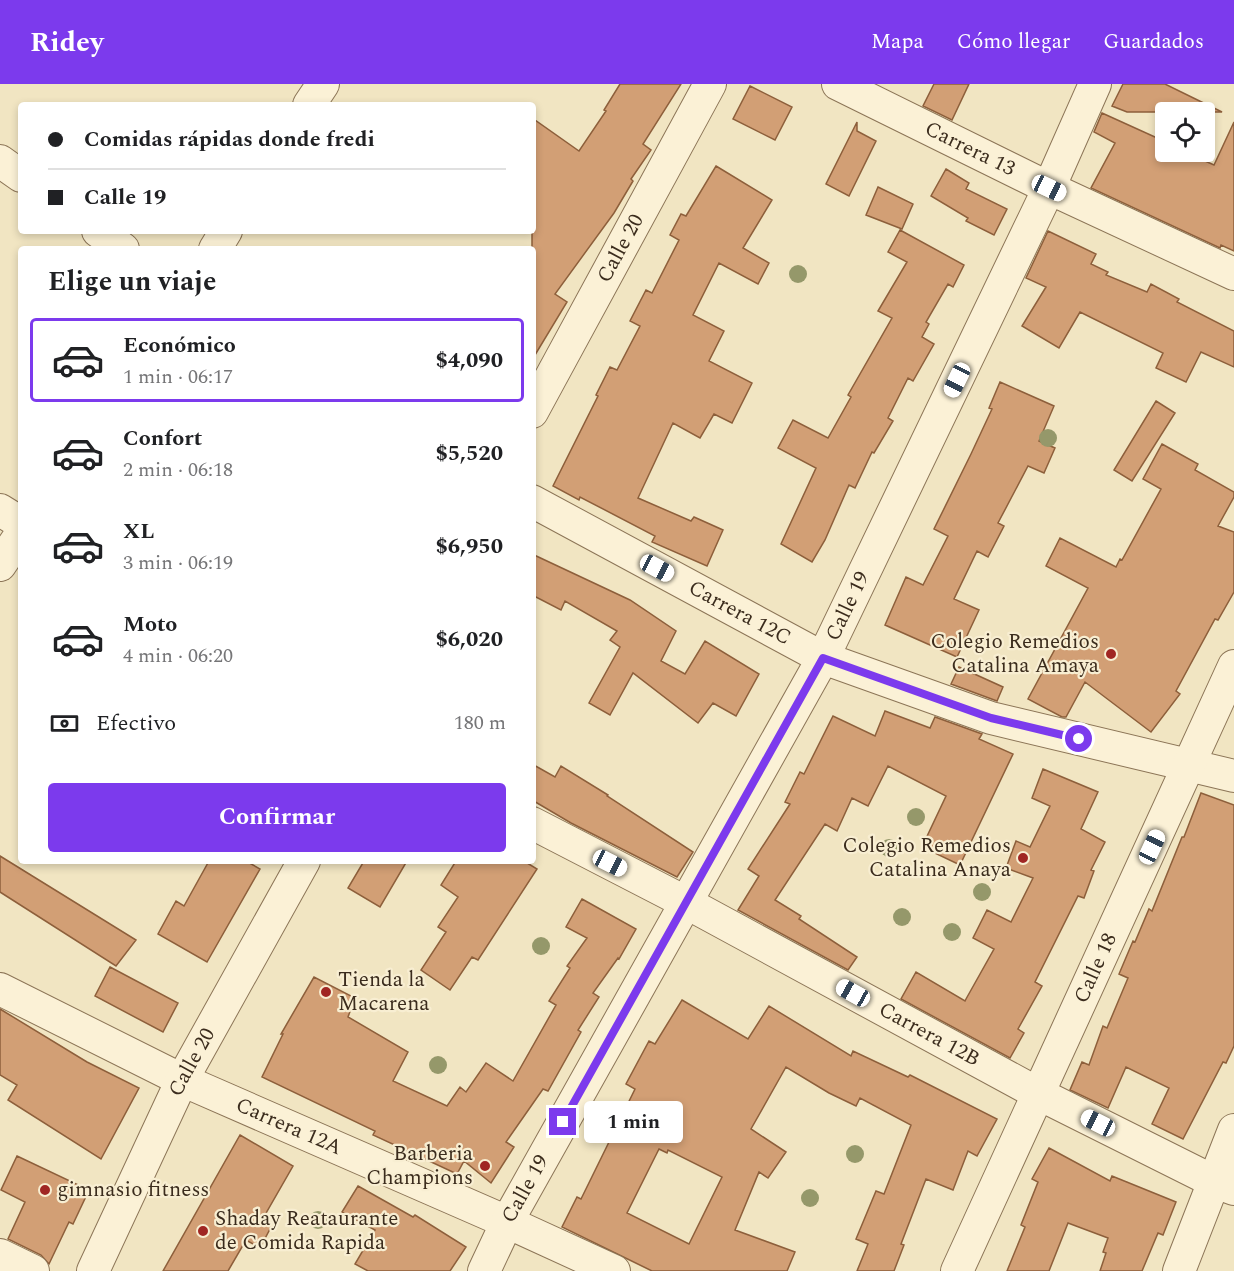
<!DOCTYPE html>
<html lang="es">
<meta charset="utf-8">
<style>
body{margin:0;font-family:Spectral,serif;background:#f2f2f2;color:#202124;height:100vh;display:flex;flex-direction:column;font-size:22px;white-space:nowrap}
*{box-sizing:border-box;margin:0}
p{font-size:20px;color:#757577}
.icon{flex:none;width:33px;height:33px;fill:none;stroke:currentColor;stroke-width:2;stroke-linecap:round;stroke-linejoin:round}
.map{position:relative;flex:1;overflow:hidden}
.drawer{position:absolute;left:18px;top:162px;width:518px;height:618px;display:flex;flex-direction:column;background:#fff;border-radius:6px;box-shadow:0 3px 9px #0003}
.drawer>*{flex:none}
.hud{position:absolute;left:18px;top:18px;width:518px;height:132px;border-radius:6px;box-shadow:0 3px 9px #0003;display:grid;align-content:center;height:132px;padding:0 30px;background:#fff}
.fabs{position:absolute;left:1155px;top:18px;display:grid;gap:12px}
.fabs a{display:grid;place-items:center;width:60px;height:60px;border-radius:6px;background:#fff;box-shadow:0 3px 9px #0003;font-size:30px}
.end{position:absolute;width:27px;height:27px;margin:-14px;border:8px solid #7c3aed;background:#fff;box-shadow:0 0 0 3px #fff}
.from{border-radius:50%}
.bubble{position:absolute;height:42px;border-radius:6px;background:#fff;box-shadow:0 3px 9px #0003;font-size:20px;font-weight:700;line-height:42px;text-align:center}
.car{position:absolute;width:18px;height:36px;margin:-18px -9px;border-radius:8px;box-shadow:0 0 4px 2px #0007;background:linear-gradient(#fff 24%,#345 0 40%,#fff 0 76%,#345 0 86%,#fff 0)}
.hud b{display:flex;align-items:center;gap:21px;height:57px;font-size:22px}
.hud b+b{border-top:2px solid #e0e0e0}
.hud i{width:15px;height:15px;background:#202124}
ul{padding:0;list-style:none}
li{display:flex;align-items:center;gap:18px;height:84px;margin:0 12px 9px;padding:0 18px;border:3px solid transparent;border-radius:6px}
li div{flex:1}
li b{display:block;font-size:22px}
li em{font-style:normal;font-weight:700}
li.current{border-color:#7c3aed}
li>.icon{width:54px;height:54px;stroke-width:1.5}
h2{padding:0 30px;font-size:27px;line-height:72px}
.pay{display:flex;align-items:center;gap:15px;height:66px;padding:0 30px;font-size:22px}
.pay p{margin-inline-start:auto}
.button{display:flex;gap:12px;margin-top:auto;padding:12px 30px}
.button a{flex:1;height:69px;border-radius:6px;background:#7c3aed;color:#fff;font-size:24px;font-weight:700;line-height:69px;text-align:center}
header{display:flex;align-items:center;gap:36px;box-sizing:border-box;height:84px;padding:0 30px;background:#7c3aed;color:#fff}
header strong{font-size:28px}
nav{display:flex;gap:33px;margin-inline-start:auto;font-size:21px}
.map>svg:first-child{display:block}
.building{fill:#d29f75;stroke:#8d5f3b;stroke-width:1.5;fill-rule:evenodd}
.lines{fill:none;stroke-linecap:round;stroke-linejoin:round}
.minor-casing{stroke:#8c7557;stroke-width:34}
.minor{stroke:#fbf1d6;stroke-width:32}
.tree{fill:#95986a}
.route{stroke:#7c3aed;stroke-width:8}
.poi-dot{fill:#a02623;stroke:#f8eed2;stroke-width:2}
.labels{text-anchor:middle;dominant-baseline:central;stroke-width:4.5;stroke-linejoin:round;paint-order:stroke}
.street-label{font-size:21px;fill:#3b2c1d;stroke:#f8eed2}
.poi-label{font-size:21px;fill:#3b2c1d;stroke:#f8eed2;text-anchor:end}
</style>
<header>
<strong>Ridey</strong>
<nav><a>Mapa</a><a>Cómo llegar</a><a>Guardados</a></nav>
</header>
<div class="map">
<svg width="1234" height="1187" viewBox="0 0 1234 1187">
<rect width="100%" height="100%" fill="#f1e5c2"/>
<path class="building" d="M620,0H681L643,60L651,66L631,95L633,97L614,129L555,210L567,218L532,276V34L579,67L606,27L604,26Z
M934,0H969L952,36L923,22Z
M1123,0H1165L1222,28H1127L1112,22Z
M750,2L792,23L775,56L733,35Z
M1102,29L1166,58V68H1185L1214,81L1234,38V167L1221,161L1220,164L1091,104L1115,59L1094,48Z
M857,38V47L876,57L849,112L826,100Z
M716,82L772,116L743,164L769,179L758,200L719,179L693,231L724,247L709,277L752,299L732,339L714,330L700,354L673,339L638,414L691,437L694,433L723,446L707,482L652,458L655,452L580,413L579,416L553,402L598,312L596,311L610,283L617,286L640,242L630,237L646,206L652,209L679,156L670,151L681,130L686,132Z
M946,85L969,99L966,105L1007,125L994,151L966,137L968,134L931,112Z
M878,103L913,120L902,145L866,131Z
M900,146L964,181L953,203L948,200L926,238L929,240L922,253L934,260L913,297L908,294L888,334L893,337L874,369L872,368L855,404L849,401L825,456L812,478L781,460L816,384L778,364L793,336L828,354L851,313L848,311L892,234L878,227L907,178L888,168Z
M1048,147L1096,170L1091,180L1108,188L1106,191L1147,208L1151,200L1179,215L1177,218L1234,247V283L1201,268L1186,298L1156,284L1163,269L1080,228L1059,264L1022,242L1046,203L1026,194Z
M1000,298L1054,322L1039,357L1055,364L1044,389L1028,382L998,439L1004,442L988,473L977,467L954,515L979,526L957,573L885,541L906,493L923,501L948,452L934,445L971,370L992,325L989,324Z
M1156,317L1175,329L1132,397L1114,386Z
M1162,360L1198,380L1195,386L1234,408V413L1218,442L1234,448V508L1218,536L1215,535L1176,607L1180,610L1151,648L1085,598L1066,633H1062L1028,615L1088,504L1046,482L1060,454L1116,483L1120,475L1122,476L1161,405L1143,395Z
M532,470L630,516L676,547L661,577L685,590L705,557L759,590L736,632L713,619L698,639L633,589L610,631L589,619L620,563L610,556L617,547L565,517L561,526L532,511Z
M959,583L1003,603L997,617L951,600Z
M885,627L930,644L935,633L982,650L979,655L1013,670L960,781L922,763L946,712L888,682L868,722L852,714L837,747L825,740L775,816L801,832L799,835L857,873L848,886L738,826L759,792L748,785L790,720L785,718L800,688L804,690L833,632L875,652Z
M532,680L555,693L561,682L608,711L607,712L693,768L677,793L571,739L532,716Z
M1043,685L1098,708L1081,745L1105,758L1091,786L1094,787L1084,814L1078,812L1035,898L1042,902L1018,945L1024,949L1010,974L901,915L916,888L965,917L966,915L994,865L973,854L987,826L1011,838L1033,794L1006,784L1016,757L1030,763L1050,722L1032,714Z
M1201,709L1234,721V962L1226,979L1223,978L1183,1055L1152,1040L1169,1004L1126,983L1108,1024L1070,1006L1082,978L1089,981L1103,942L1107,944L1128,894L1119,890L1133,857L1135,858L1149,825L1152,827L1182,753H1184Z
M0,772L136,856L116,882L0,808Z
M209,777H246L260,785L207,878L158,850L176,817L184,822Z
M364,777H407L380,823L348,804Z
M456,777H524L537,785L478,876L472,873L450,906L421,886L446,848L438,843L458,813L441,801Z
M582,815L636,845L619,875L618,874L593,909L599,913L578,946L581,948L548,1007L543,1005L506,1058L514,1063L491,1099L464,1077L457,1090L373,1051L375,1047L262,993L283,950H281L314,893L355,914L348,933L408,968L393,997L447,1022L460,1003L466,1008L486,979L513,997L556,921L549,917L570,884L567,882L587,854L566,843Z
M110,883L178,919L163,948L95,912Z
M682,916L748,955L769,922L851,972L853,967L908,993L910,991L997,1035L977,1072L968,1067L953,1106L926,1095L901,1160L904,1161L894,1187H857L868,1160L856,1155L876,1107L884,1110L911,1041L860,1014L856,1022L829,1009L786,983L751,1045L786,1068L768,1094L759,1088L735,1146L795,1168L787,1187H652L562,1143L577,1113L581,1115L635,1005L626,1000L649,957L655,960ZM659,1065L667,1069L668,1066L722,1093L689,1160L627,1129Z
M0,925L87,978L139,1004L101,1075L8,1016L17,1001L0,991Z
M240,1051L293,1082L261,1138L271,1143L260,1164L246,1156L228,1187H163Z
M1049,1064L1110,1097L1112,1092L1176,1118L1163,1151L1158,1149L1142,1187H1100L1106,1169L1103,1168L1108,1154L1068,1139L1049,1187H1007L1025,1143L1021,1141L1038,1098L1032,1095Z
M17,1072L89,1106L73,1140L69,1138L49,1180L41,1171L8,1155L25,1118L1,1106Z
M358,1102L413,1133L415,1131L466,1163L450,1187H368L355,1180L375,1146L342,1128Z"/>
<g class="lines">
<g class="minor-casing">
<g id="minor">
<path id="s1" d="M838,0L1049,104L1234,190"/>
<path d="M309,21L323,0"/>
<path d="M0,77L21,92"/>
<path d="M98,147L123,165"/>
<path d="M215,165L226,147"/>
<path id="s2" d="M532,328L710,0"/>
<path id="s3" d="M532,417L823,574L991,634L1234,692"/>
<path d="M0,426L21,439"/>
<path d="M0,481L21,450"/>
<path id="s4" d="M532,739L687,819L1039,1010L1215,1098L1234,1105"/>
<path id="s5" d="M0,905L182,996L507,1138L614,1187"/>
<path d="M0,1171L33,1187"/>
<path id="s6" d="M93,1187L182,996L304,777"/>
<path id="s7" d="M484,1187L507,1138L823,574L1049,104L1095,0"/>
<path id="s8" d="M957,1187L1234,582"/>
<path d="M1179,1187L1234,1046"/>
</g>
</g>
<use href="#minor" class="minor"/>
</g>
<g class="tree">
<circle cx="798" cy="190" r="9"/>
<circle cx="1048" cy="354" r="9"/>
<circle cx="916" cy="733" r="9"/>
<circle cx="889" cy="764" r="9"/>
<circle cx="982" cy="808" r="9"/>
<circle cx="902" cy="833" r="9"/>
<circle cx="952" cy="848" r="9"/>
<circle cx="541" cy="862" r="9"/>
<circle cx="438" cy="981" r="9"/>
<circle cx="855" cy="1070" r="9"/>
<circle cx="810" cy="1114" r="9"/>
<circle cx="318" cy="1136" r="9"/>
</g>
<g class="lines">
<path class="route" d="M563,1038L823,574L991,634L1079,655"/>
</g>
<g class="poi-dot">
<circle cx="1111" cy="570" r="6"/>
<circle cx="1023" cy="774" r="6"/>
<circle cx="326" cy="908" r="6"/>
<circle cx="485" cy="1082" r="6"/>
<circle cx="45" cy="1106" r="6"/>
<circle cx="203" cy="1147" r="6"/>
</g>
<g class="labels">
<g class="street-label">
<text stroke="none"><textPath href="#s1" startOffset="147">Carrera 13</textPath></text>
<text stroke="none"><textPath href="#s2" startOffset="186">Calle 20</textPath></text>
<text stroke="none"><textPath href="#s7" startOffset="758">Calle 19</textPath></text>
<text stroke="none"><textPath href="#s3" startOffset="236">Carrera 12C</textPath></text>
<text stroke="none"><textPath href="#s8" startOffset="333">Calle 18</textPath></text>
<text stroke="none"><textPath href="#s4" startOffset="450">Carrera 12B</textPath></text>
<text stroke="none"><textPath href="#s6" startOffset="231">Calle 20</textPath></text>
<text stroke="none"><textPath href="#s5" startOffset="320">Carrera 12A</textPath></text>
<text stroke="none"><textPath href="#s7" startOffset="92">Calle 19</textPath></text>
</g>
<g class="poi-label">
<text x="1099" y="558">Colegio Remedios<tspan x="1099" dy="24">Catalina Amaya</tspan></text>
<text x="1011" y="762">Colegio Remedios<tspan x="1011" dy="24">Catalina Anaya</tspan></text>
<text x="338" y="896" text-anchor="start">Tienda la<tspan x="338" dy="24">Macarena</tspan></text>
<text x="473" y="1070">Barberia<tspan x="473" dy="24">Champions</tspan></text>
<text x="57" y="1106" text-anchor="start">gimnasio fitness</text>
<text x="215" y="1135" text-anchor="start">Shaday Reataurante<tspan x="215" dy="24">de Comida Rapida</tspan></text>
</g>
</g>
</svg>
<div class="fabs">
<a><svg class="icon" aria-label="locate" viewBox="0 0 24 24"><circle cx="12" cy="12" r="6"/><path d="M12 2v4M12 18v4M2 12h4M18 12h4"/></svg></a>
</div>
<i class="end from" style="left:1079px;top:655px"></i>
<i class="end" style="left:563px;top:1038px"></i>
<div class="bubble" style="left:584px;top:1017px;width:99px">1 min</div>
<i class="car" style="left:1049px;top:104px;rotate:115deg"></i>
<i class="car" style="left:957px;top:296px;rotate:206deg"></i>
<i class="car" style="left:657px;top:484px;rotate:118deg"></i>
<i class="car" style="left:1152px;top:763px;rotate:25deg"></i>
<i class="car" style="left:610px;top:779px;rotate:117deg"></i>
<i class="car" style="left:853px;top:909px;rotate:299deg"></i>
<i class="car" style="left:1098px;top:1039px;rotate:297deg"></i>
<div class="hud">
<b><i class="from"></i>Comidas rápidas donde fredi</b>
<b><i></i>Calle 19</b>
</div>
<section class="drawer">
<h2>Elige un viaje</h2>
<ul>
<li class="current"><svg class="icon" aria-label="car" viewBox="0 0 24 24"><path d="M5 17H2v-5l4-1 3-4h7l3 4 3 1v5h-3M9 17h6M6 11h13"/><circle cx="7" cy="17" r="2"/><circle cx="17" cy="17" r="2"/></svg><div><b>Económico</b><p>1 min · 06:17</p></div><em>$4,090</em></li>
<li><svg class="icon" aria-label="car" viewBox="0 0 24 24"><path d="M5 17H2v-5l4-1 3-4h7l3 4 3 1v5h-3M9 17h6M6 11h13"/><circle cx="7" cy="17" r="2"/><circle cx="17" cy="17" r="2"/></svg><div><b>Confort</b><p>2 min · 06:18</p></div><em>$5,520</em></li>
<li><svg class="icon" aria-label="car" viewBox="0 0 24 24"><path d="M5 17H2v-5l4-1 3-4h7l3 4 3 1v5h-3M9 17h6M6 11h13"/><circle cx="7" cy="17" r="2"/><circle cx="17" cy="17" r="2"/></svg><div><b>XL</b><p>3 min · 06:19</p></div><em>$6,950</em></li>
<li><svg class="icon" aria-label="car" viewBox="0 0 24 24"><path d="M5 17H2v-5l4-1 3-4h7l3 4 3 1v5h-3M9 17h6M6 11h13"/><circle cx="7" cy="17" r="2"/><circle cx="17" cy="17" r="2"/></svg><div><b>Moto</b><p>4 min · 06:20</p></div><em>$6,020</em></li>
</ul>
<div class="pay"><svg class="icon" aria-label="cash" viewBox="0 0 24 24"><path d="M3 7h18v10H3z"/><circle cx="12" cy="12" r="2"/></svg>Efectivo<p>180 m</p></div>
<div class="button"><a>Confirmar</a></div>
</section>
</div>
